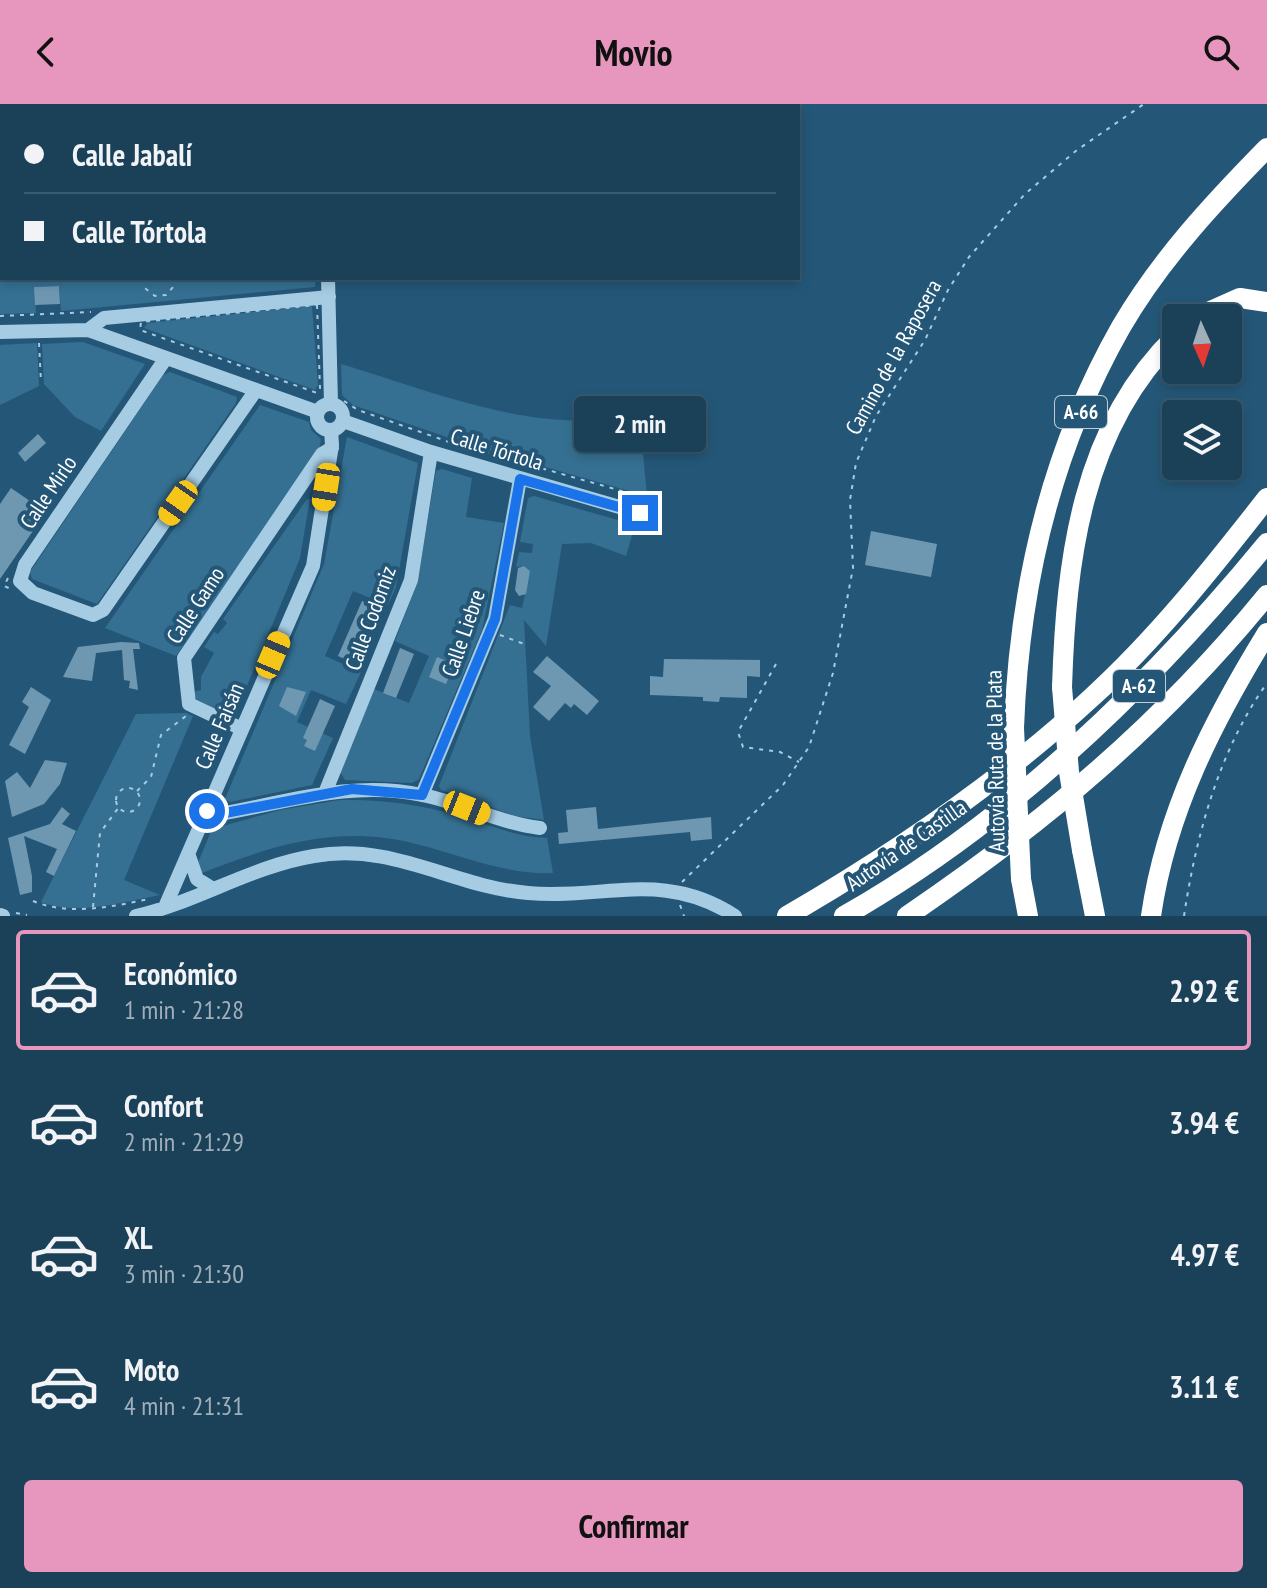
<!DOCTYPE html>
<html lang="es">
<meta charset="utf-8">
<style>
body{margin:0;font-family:"PT Sans Narrow",sans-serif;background:#284c62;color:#f1f3f6;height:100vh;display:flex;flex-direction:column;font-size:30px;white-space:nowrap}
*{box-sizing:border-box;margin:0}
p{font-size:26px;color:#a0afba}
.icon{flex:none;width:44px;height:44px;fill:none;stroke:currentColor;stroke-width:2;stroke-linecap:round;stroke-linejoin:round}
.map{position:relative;height:812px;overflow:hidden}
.drawer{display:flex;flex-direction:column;background:#1b4159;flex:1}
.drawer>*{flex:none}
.top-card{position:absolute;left:0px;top:0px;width:800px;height:176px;box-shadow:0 4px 12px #0003,0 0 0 2px #395a6f;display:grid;align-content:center;height:176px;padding:0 24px;background:#1b4159}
.needle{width:52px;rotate:177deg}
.fabs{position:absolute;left:1162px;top:200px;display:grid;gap:16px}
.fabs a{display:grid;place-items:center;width:80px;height:80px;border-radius:8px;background:#1b4159;box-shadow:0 4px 12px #0003,0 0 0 2px #395a6f;font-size:40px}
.end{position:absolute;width:36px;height:36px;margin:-18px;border:10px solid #1a73e8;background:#fff;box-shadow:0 0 0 4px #fff}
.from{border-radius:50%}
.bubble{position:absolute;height:56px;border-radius:8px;background:#1b4159;box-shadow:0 4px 12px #0003,0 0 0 2px #395a6f;font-size:26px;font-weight:700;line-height:56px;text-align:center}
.car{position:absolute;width:24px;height:48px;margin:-24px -12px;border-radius:10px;box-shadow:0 0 6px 2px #0007;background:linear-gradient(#f5c518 24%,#345 0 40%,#f5c518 0 76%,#345 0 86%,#f5c518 0)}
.top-card b{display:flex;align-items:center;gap:28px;height:76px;font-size:30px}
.top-card b+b{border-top:2px solid #395a6f}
.top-card i{width:20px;height:20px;background:#f1f3f6}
ul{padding:14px 0 0;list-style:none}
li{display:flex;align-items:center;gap:24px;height:120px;margin:0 16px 12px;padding:0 8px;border:4px solid transparent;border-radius:8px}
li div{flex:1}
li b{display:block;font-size:30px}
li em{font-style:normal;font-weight:700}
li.current{border-color:#e797bd}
li>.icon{width:72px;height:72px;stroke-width:1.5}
.button{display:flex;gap:16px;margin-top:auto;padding:16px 24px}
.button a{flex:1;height:92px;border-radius:8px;background:#e797bd;color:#111;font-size:32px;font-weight:700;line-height:92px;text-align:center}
header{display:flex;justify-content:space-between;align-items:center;height:104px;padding:0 24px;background:#e797bd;color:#111;font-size:36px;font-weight:700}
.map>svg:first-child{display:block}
.green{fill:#357092}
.building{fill:#6e98b2}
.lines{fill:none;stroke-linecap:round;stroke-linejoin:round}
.path{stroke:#a6cce3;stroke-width:2;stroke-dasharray:4 6;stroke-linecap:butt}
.minor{stroke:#a6cce3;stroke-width:14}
.highway{stroke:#fff;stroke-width:20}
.highway-bridge{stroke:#fff;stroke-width:20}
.route{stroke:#1a73e8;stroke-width:10}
.labels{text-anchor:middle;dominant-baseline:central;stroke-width:8;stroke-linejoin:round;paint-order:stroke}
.shield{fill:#245777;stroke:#bdcdd6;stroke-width:2}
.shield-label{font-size:20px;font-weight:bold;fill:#fff}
.street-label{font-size:22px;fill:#fff;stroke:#245777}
</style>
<header><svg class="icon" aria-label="back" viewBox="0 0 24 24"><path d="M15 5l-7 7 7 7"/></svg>Movio<svg class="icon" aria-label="search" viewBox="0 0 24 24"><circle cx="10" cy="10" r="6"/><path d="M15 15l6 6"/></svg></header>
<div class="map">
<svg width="1267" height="812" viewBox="0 0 1267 812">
<rect width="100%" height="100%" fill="#245777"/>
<path class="green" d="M0,171L316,174L315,183L61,207L59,182L35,183L36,209L0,210Z
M312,202L318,281L315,286L144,224L148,219Z
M83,238L145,260L101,327L75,313L44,280L42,240Z
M37,239L39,282L0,301V241Z
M341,260C420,283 554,339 633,306L642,339L647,392L476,343L353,301L342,291Z
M170,268L237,293L236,299L97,500L32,475L30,468L163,271Z
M260,301L309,318L311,326L321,335L319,347L176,552L105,524Z
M347,333L418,359L396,483L388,501L353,487L325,552L361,568L346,600L311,586L297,618L333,634L312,681L230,698L225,695L324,460Z
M442,365L472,374L466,413L504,419L482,526L419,675L412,679L345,676L340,668L374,585L409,599L429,552L395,537L417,479L436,367Z
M534,392L635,421L626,452L591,439L562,440L546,542L524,516L530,632L544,716L516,712L441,686L439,682L510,501L522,504L530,467L524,462L516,463L519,448L532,449L533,440L520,438L528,394Z
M307,395H310L300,454L236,608L228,610L197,597L193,588L201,586V573L214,549L204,543L214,528L218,530L227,519L223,515Z
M186,609L193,612L124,776L160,791C123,798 76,812 41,798L136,610Z
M340,696C381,695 417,700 457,711C488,720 514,733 547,734L553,769C504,771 462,751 416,740C339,720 273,741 202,769L197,761L212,725L280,706Z"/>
<path class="building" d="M59,182L60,200L35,201L34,183Z
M38,330L46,339L25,358L18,349Z
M11,384L46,408L0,475V400Z
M871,427L937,440L931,473L865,461Z
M524,462L530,467L526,490L519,492L515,486L518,464Z
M362,497L381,505L371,528L365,525L351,558L338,552Z
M121,538L139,539L140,545H133L138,586L129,584L130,577L124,576L122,546L96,549L92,577L63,573L78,543Z
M400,544L414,550L396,594L383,589Z
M547,552L599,597L587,611L574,600L571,604L565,599L549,617L533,603L551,582L533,568Z
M437,553L454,560L446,580L429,573Z
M664,555L760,556V573L747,572V594L720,593L719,598L703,597V593L650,591V572L663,573Z
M31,583L51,596L25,650L9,641L29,603L22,598Z
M287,583L306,588L296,612L279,602Z
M320,595L335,602L315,647L304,642L307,636L303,634Z
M45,656L67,659L60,680L44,700L12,713L5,677L17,668L30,684Z
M62,703L70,710L62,720L76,727L54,772L46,768L57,745L24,732L32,772V788L20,791L8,734L50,720Z
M596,703L598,725L711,713L712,735L691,737L690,728L559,740L558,729L568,728L566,706Z"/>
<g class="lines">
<path class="path" d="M348,2L349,0
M145,174L146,185L155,192L166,191L174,182L173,174
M317,201L320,284L317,289L140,226L141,218Z
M0,212L91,208
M39,239L41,278
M344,297L358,306L449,338L643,393
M311,317L318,328
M8,474L4,482L11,485
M500,531L524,540
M776,560L738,628L743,643L780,648L799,658
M116 696a12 12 0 1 1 24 0a12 12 0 1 1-24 0Z
M137,687L151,673L161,631L186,612
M682,778L783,681L809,643L833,569L853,464L850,396L856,359L876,312L925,236L948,186L969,153L1025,90L1077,46L1144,0
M33,797C69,812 110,803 149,795
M680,801L684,812
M93,803L100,729L119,703
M16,809L27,811
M1184,812C1196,732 1219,646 1267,579"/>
<path class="minor" d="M328,174L331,300
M88,226L104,214L329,193
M0,228L88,226L318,308
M166,254L25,461L20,477L33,489L93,511L103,506L256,286
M317 313a13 13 0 1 1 26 0a13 13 0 1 1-26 0Z
M343,317L431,348L640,409
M242,625L189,600L184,554L322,350L332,344
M325,689L411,476L431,348
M422,691L495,515L520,375
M207,707L220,710C288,698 353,676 422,691C463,699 499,719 540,724
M189,752L197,775L213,785
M165,803L313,462L332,341L331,326
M0,811L3,812
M136,812C197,798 252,762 314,752C394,738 453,783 528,789C604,796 663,765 735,812"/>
<path class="highway" d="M1195,214L1240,194L1267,198
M1062,583C1066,458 1081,324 1176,232
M1014,624C1019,484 1051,346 1121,223C1160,156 1213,99 1267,44
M1082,746L1095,812
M1021,775L1028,812
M787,812C895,749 999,679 1091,594C1157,534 1213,463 1267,394
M844,812C1008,719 1148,584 1267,439
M907,812C1044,719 1162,620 1267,491
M1151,812C1166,708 1213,617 1267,529"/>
<path class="highway-bridge" d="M1062,583L1069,668L1082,746
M1014,624L1021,775"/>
</g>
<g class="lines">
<path class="route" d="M207,707L220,710L352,685L422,691L495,515L520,375L640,409"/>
</g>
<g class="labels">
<g class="shield">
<rect x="1055" y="292" width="52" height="32" rx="6"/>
<rect x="1113" y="566" width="52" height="32" rx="6"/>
</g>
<g class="shield-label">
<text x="1081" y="308">A-66</text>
<text x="1139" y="582">A-62</text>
</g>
<g class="street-label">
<text transform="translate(893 253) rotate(-61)">Camino de la Raposera</text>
<text transform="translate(497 345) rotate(17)">Calle Tórtola</text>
<text transform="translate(48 388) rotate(-56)">Calle Mirlo</text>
<text transform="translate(195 501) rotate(-57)">Calle Gamo</text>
<text transform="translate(370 514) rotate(-70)">Calle Codorniz</text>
<text transform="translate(463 529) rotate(-71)">Calle Liebre</text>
<text transform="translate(219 622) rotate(-67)">Calle Faisán</text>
<text transform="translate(995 657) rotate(-91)">Autovía Ruta de la Plata</text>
<text transform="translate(906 741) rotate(-35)">Autovía de Castilla</text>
</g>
</g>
</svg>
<div class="fabs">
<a><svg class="needle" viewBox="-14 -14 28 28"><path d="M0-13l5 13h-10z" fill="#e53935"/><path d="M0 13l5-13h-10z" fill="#a0afba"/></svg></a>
<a><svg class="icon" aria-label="layers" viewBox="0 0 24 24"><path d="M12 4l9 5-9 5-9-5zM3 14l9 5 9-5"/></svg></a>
</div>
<i class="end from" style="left:207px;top:707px"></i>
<i class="end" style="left:640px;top:409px"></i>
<div class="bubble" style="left:574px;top:292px;width:132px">2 min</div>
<i class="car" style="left:326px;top:383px;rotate:189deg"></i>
<i class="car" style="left:178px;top:399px;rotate:215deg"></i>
<i class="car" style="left:273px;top:551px;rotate:23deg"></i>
<i class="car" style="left:467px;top:704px;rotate:112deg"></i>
<div class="top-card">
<b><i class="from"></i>Calle Jabalí</b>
<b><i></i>Calle Tórtola</b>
</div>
</div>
<section class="drawer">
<ul>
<li class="current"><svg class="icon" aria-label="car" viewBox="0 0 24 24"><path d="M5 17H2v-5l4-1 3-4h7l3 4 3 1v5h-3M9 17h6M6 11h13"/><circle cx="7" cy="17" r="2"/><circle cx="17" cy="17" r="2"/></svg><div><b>Económico</b><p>1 min · 21:28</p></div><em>2.92 €</em></li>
<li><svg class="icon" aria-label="car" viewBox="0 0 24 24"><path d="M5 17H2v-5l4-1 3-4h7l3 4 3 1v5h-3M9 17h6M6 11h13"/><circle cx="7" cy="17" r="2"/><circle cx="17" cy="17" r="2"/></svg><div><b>Confort</b><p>2 min · 21:29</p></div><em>3.94 €</em></li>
<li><svg class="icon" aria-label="car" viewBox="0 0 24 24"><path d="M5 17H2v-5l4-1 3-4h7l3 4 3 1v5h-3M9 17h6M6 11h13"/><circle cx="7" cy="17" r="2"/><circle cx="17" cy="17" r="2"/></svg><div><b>XL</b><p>3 min · 21:30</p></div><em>4.97 €</em></li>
<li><svg class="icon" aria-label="car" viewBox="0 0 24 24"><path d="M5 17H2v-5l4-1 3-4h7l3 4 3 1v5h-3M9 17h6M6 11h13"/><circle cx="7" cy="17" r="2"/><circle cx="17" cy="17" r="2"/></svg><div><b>Moto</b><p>4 min · 21:31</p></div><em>3.11 €</em></li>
</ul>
<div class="button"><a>Confirmar</a></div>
</section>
